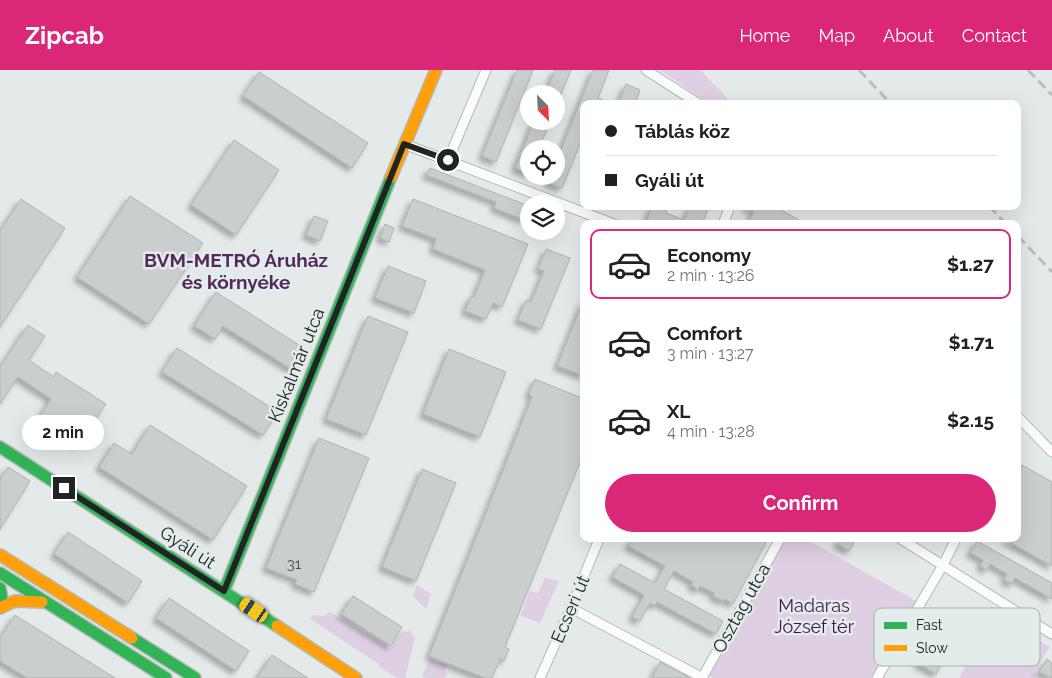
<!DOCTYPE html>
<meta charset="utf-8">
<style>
body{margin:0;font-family:Raleway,sans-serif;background:#f2f2f2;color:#202124;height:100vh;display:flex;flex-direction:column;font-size:19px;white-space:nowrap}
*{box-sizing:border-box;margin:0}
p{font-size:16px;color:#757577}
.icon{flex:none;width:28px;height:28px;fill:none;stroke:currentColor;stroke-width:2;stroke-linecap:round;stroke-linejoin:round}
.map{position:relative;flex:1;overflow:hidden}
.panel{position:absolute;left:580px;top:150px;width:441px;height:322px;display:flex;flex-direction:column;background:#fff;border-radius:10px;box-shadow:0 5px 20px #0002}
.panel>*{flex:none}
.banner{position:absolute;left:580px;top:30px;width:441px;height:110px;border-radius:10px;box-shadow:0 5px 20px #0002;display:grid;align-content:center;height:110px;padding:0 25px;background:#fff}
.needle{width:32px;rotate:156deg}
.fabs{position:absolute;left:520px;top:15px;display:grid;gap:10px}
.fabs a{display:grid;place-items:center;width:45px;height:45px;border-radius:50%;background:#fff;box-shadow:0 5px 20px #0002;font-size:25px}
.end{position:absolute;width:22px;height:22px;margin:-11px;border:6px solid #202424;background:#fff;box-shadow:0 0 0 2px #fff}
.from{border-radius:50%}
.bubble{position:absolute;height:35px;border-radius:18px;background:#fff;box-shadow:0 5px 20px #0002;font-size:16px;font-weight:700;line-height:35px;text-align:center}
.car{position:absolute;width:15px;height:30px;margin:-15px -8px;border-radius:6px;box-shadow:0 0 4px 1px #0007;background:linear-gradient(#f5c518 24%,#345 0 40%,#f5c518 0 76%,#345 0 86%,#f5c518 0)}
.banner b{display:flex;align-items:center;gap:18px;height:48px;font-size:19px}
.banner b+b{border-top:1px solid #e0e0e0}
.banner i{width:12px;height:12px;background:#202124}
ul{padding:9px 0 0;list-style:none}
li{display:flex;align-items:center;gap:15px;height:70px;margin:0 10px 8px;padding:0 15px;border:2px solid transparent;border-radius:10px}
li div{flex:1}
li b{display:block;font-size:19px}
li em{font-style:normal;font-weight:700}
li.on{border-color:#db2777}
li>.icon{width:45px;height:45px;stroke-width:1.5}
.cta{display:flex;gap:10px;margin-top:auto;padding:10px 25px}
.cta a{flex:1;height:58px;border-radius:30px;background:#db2777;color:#fff;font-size:20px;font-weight:700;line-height:58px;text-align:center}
header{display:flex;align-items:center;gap:30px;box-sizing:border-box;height:70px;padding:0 25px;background:#db2777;color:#fff}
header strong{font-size:24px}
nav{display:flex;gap:28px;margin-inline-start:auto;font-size:18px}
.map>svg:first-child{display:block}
.green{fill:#decfe2}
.building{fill:#cacece;stroke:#afb3b3;filter:url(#shadow)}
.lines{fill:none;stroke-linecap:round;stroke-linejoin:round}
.street-casing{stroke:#b5bab9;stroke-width:11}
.fast-casing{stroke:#b5bab9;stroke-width:14}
.slow-casing{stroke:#b5bab9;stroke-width:14}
.street{stroke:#fbfcfc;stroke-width:9}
.fast{stroke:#30b455;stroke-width:11}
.slow{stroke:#ff9f0a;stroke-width:11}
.rail{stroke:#bcbdbd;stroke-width:3;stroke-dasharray:10 5;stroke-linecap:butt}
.route{stroke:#202424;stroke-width:6}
.labels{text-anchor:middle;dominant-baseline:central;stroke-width:5;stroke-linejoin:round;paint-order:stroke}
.number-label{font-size:15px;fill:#4a4e4e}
.street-label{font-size:18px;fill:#202424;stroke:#e1eceb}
.park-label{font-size:18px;fill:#411747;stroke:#e1eceb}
.neighbourhood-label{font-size:19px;font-weight:bold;fill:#55295c;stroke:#e1eceb}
.key{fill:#e1eceb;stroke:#a7b0af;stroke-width:1}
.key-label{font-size:14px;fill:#202424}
</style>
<header>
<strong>Zipcab</strong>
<nav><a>Home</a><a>Map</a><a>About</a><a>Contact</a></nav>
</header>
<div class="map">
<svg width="1052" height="608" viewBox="0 0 1052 608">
<defs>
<filter id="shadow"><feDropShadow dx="-4" dy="4" stdDeviation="2.5" flood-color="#0004"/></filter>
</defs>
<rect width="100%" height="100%" fill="#e4e9e9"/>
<path class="green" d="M660,0H700L733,34H710Z
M784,469H806L916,531L871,608H713L708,605Z
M545,508L559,511L540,553L521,546L530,521L538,523Z
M417,515L431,524L426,539L413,526Z
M990,540L1050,577L1034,602L1036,608H959L973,583L970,566L973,555Z
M330,542L390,579L403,560L406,562L409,560L415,568L405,608H397L378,596L379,594L310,549L313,545L324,546Z
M430,589L447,595L444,601L448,603L445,608H426L422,606Z"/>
<path class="building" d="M517,0H533L496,92L482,86Z
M555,0H571L561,24H545Z
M593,0H609L598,28L612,34H584V64L562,118L548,113L550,106H556V92Z
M259,2L368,73L352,98L243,26Z
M626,14L640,20L635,34H618Z
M534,51H550L539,79H529V104L515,98Z
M234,70L279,100L236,165L191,135Z
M430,98L529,136L524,150L494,138L496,132L426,105Z
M130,126L203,173L149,254L77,207Z
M21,129L65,158L0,257V161Z
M413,129L528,174L502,237L493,233L486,249L465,241L471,226L474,227L485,200L433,179L436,169L402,156Z
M652,136H668L666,143L684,150L690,136H709L702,154H651L646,152Z
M744,136H774L806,154H747L754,142Z
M314,146L328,151L320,171L306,165Z
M385,154L394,158L389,172L380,168Z
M546,179L570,188L541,259L518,250L526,230L531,232L544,201L538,199Z
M388,196L426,211L414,243L375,228Z
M216,222L307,280L294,301L223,256L215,269L194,256Z
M583,231H584V306L557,296Z
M368,246L408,262L366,365L326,349Z
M28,255L45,266L29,290L54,307L56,302L106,334L78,375L38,349L51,329L18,307L0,334V297Z
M177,278L278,342L263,365L162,302Z
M449,279L506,302L480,367L423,344Z
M535,309L584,329V382L505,577L509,579L504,591L500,589L492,608H485L429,586L532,327L529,324Z
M150,355L247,416L213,470L99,397L114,373L132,384Z
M319,368L369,388L314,522L295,514L297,510L266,498Z
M1022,395L1052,412V496L1004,469H1018V403Z
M8,397L30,411L0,459V410Z
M422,399L456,413L416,511L382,497Z
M68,462L142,511L128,533L54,484Z
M632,469H768L733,534L724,529L723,531L713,526L714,523L700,516L698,520L691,515L693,512L674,501L664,519L723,551L716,564L657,532L655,536L650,533L640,551L632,547L644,525L612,507L620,494L655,513L665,496L628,476Z
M840,469H856L849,481L837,474Z
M977,471L1052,513V529L1015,508L1012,514L1004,510L1007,504L990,494L987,500L980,496L983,490L970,483Z
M353,526L402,557L391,576L341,544Z
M169,528L249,581L236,601L156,548Z
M15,545L115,608H27L0,591V568Z
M937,558L956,568L936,604L917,593Z
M272,585L308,608H257Z
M1047,589L1052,593V608L1039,602Z
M660,592L690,608H652Z"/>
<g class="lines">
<g class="street-casing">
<path id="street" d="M646,0L699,34
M404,74L614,154
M448,90L486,0
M723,154L730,136
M1018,347L1052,382
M901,469L1052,564
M571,538L703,608
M540,608L571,538L599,469
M702,608L780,469
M877,608L943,495L956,469"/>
</g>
<g class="fast-casing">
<path id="fast" d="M0,377L277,556
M0,503L166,608
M0,518L2,528L0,538
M224,521L391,107
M132,568L195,608"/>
</g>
<g class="slow-casing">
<path id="slow" d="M391,107L436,0
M0,485L132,568
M0,538L15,531L42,532
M277,556L356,608"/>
</g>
<use href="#street" class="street"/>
<use href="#fast" class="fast"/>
<use href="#slow" class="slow"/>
<path class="rail" d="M859,0L891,34
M1028,0L1052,25
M989,136L1006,154
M1018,166L1052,202"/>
</g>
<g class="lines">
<path class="route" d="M64,418L224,521L404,74L448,90"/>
</g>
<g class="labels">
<g class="number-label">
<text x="294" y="494">31</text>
</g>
<g class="street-label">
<text transform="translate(296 295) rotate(-68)">Kiskalmár utca</text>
<text transform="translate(188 477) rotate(33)">Gyáli út</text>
<text transform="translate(741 538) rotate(-61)">Osztag utca</text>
<text transform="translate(570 539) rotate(-67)">Ecseri út</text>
</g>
<g class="park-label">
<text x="814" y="535">Madaras<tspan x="814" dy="21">József tér</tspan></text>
</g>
<g class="neighbourhood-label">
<text x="236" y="190">BVM-METRÓ Áruház<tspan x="236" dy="22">és környéke</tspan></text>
</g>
</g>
<rect x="874" y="538" width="166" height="58" rx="8" class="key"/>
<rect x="884" y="552" width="23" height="7" fill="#30b455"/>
<rect x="884" y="575" width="23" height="6" fill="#ff9f0a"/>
<g class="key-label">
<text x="916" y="560">Fast</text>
<text x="916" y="583">Slow</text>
</g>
</svg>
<div class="fabs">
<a><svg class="needle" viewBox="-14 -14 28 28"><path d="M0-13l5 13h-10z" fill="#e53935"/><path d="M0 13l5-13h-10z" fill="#757577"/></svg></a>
<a><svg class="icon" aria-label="locate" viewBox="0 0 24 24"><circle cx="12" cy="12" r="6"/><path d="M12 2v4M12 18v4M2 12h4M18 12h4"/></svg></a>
<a><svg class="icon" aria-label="layers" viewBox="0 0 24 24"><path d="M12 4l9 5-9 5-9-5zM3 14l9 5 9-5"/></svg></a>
</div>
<i class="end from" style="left:448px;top:90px"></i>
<i class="end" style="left:64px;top:418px"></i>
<div class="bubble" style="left:22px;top:345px;width:82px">2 min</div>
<i class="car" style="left:254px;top:540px;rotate:304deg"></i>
<div class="banner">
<b><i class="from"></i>Táblás köz</b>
<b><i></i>Gyáli út</b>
</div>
<section class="panel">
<ul>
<li class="on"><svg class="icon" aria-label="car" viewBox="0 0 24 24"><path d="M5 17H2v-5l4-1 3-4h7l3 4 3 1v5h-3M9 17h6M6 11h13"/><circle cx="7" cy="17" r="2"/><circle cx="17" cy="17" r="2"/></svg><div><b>Economy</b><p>2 min · 13:26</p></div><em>$1.27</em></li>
<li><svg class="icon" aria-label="car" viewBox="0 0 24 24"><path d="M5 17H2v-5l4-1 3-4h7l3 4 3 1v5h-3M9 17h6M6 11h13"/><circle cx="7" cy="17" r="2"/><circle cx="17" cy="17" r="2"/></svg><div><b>Comfort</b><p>3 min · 13:27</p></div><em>$1.71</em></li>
<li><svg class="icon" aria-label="car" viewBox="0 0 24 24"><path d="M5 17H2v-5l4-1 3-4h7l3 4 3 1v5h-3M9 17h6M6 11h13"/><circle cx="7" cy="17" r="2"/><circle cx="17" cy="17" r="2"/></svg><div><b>XL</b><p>4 min · 13:28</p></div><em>$2.15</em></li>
</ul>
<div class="cta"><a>Confirm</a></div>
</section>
</div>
